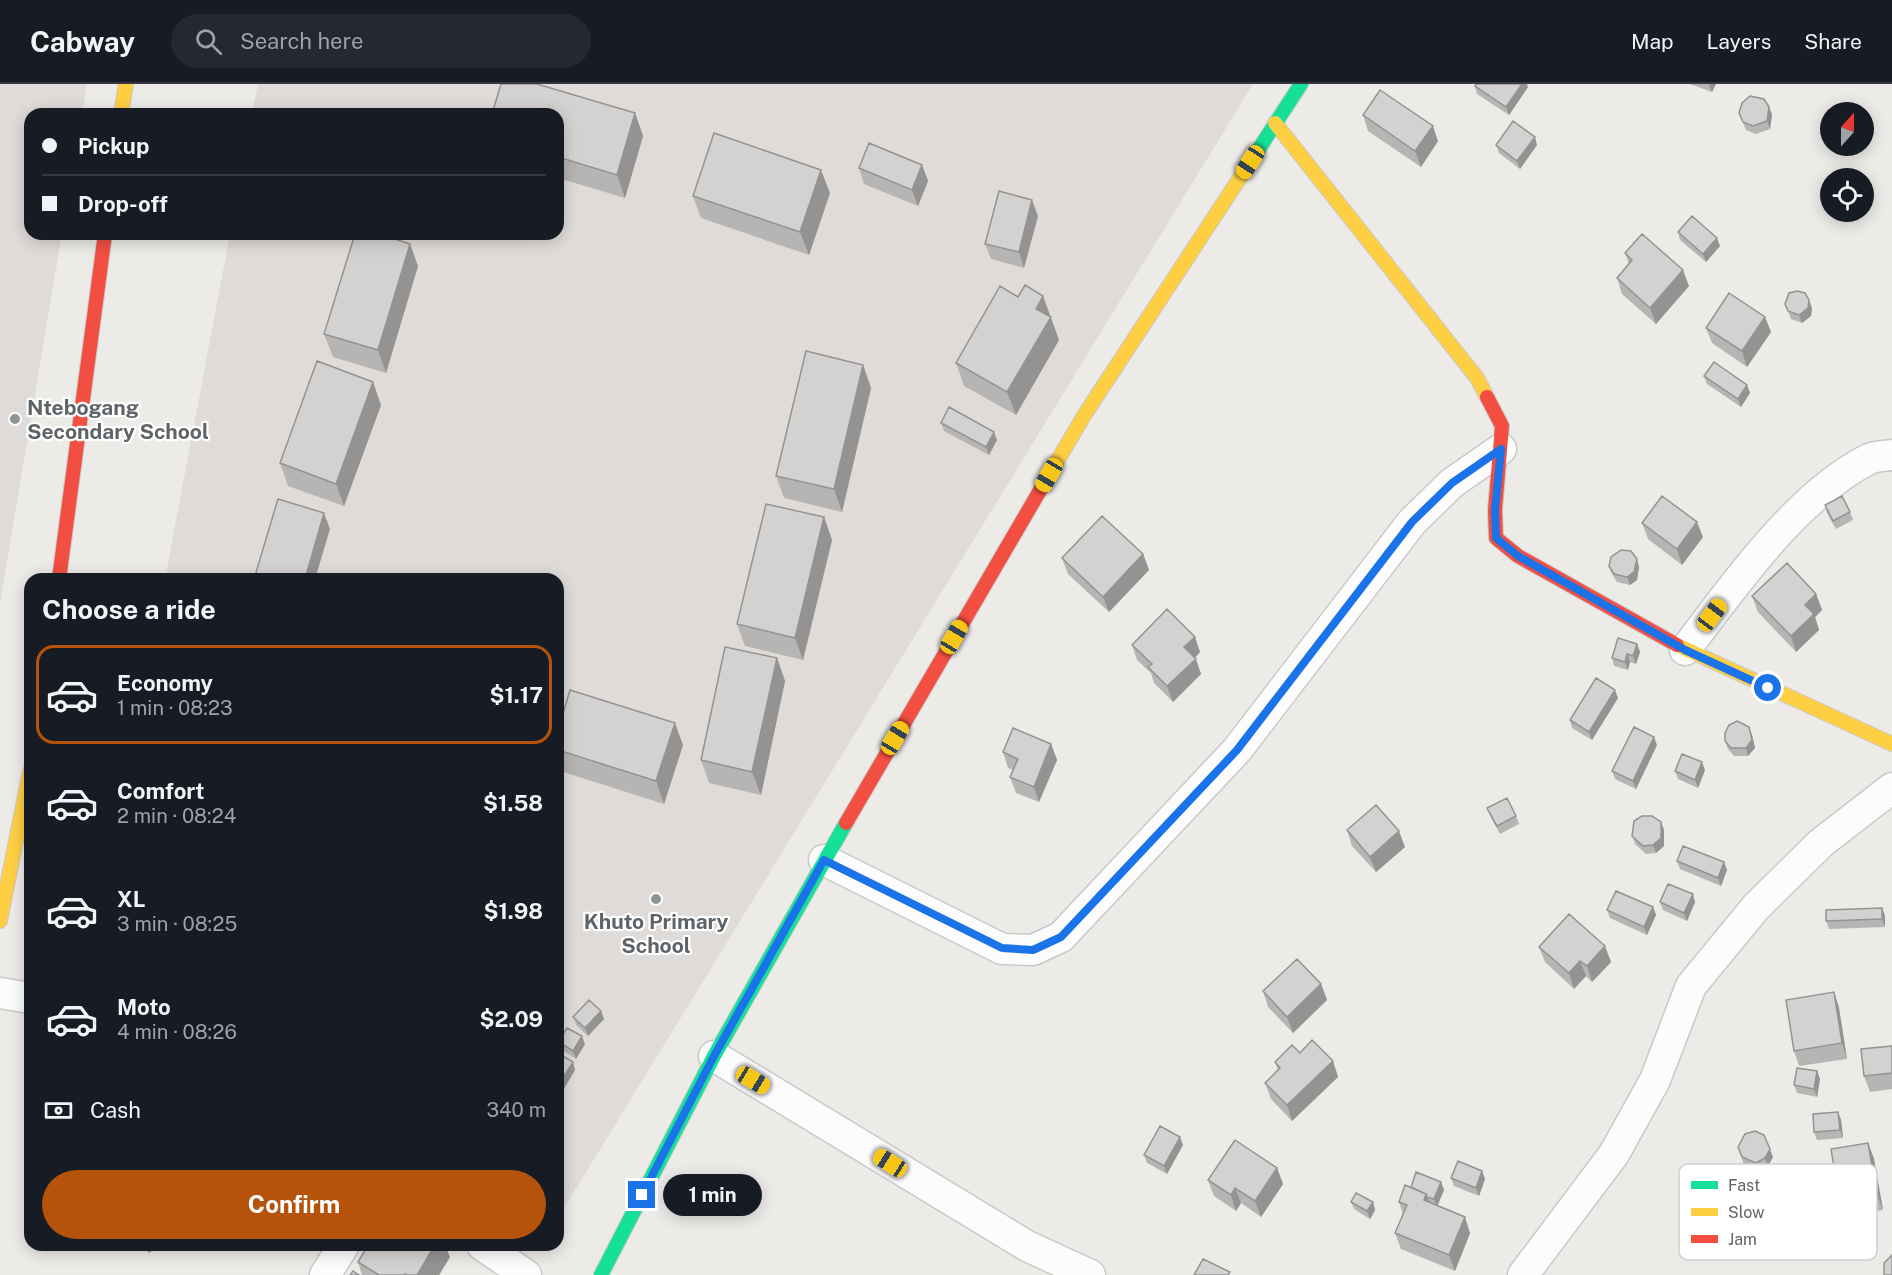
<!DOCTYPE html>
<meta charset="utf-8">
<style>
body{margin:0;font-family:"Public Sans",sans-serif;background:#242831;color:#f1f3f6;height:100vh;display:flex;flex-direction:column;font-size:22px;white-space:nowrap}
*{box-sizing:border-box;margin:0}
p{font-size:20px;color:#9ea1a6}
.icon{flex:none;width:33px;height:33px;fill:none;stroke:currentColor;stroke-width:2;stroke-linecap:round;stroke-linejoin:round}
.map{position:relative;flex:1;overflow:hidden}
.sheet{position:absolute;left:24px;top:489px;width:540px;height:678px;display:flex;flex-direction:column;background:#171b24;border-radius:18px;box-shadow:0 3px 15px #0003}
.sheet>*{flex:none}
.banner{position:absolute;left:24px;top:24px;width:540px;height:132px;border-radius:18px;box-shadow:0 3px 15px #0003;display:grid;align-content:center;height:132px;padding:0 18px;background:#171b24}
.needle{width:39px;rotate:21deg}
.buttons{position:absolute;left:1820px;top:18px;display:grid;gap:12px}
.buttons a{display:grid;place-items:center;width:54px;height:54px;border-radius:50%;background:#171b24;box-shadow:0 3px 15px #0003;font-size:30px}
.end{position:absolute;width:27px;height:27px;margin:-14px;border:8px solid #1a73e8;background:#fff;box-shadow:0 0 0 3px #fff}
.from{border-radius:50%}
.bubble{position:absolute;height:42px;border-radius:21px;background:#171b24;box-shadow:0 3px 15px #0003;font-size:20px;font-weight:700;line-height:42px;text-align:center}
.car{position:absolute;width:18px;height:36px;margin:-18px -9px;border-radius:8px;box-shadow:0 0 4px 2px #0007;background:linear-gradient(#f5c518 24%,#345 0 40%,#f5c518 0 76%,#345 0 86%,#f5c518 0)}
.banner b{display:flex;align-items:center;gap:21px;height:57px;font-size:22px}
.banner b+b{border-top:2px solid #363941}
.banner i{width:15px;height:15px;background:#f1f3f6}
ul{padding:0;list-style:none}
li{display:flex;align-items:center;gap:18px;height:99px;margin:0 12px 9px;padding:0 6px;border:3px solid transparent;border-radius:18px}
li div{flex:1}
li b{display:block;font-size:22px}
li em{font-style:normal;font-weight:700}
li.on{border-color:#b45309}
li>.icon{width:54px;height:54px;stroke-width:1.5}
h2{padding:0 18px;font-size:27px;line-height:72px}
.pay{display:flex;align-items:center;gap:15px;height:66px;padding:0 18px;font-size:22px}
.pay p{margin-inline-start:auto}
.action{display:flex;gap:12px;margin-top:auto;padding:12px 18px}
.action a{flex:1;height:69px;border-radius:36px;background:#b45309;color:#fff;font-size:24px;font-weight:700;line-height:69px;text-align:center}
header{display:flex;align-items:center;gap:36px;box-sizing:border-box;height:84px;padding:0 30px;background:#171b24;border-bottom:2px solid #363941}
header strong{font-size:28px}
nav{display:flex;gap:33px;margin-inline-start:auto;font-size:21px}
.search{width:420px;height:54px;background:#242831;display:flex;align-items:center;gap:15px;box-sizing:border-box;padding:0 21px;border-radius:33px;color:#9ea1a6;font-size:22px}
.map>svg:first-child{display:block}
.education{fill:#dfdbd8}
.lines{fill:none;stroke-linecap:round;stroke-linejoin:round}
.street-casing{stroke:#c9c9c8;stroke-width:33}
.fast-casing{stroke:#c9c9c8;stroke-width:16}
.slow-casing{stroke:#c9c9c8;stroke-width:16}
.jam-casing{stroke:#c9c9c8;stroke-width:16}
.street{stroke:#fcfcfc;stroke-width:30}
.fast{stroke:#16e098;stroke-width:14}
.slow{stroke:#ffcf43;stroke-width:14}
.jam{stroke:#f24e42;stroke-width:14}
.wall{fill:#b6b5b4}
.shaded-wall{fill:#949392}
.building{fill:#d4d2d1;stroke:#949392;stroke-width:1.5}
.route{stroke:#1a73e8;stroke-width:8}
.poi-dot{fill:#8f9394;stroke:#fff;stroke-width:2}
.labels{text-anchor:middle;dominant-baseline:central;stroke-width:4.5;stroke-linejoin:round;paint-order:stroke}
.poi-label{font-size:21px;font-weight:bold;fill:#5d6366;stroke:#fff;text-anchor:start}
.key{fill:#fff;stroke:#ced0d1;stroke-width:1.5}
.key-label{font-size:16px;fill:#5d6366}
</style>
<header>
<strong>Cabway</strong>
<div class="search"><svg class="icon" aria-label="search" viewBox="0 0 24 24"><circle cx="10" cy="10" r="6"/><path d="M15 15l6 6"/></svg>Search here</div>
<nav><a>Map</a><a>Layers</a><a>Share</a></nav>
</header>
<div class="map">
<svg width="1892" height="1191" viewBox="0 0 1892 1191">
<rect width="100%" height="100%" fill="#edebe8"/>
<path class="education" d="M0,0H87L82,30H30V150H62L0,519Z
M258,0H1253L558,1134V495H165L230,150H558V30H252Z"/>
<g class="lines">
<g class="street-casing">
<path id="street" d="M1685,566C1733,503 1797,411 1869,375C1876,372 1885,372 1892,371
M824,776L1002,865L1033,866L1061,853L1237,666L1412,438L1452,399L1501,365
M0,909L30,914
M714,972L1027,1162L1090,1191
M482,1161L526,1191
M325,1191L344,1161
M1523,1191L1614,1070L1655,996L1691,902L1756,823L1821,759L1892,704"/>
</g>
<g class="fast-casing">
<path id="fast" d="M1249,80L1301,0
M601,1191L714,972L846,739"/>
</g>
<g class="slow-casing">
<path id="slow" d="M121,30L126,0
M1275,39L1477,294L1487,313
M1049,391L1085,330L1249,80
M1677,561L1892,660
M0,837L30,687"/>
</g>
<g class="jam-casing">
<path id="jam" d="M1487,313L1502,342L1495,426L1496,454L1518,472L1677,561
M59,495L105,150
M846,739L1049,391"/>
</g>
<use href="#street" class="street"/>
<use href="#fast" class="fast"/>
<use href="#slow" class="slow"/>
<use href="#jam" class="jam"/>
</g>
<path class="wall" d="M1690,0H1716L1712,8Z
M1475,2L1528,3L1509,31L1477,10Z
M1769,23L1772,31L1770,45L1756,50L1746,46L1739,29Z
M635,29L643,52L625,114L558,94V30Z
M1363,31L1438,57L1421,83L1368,47Z
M1496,61H1537L1520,85L1499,69Z
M922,81L928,97L918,122L864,100L859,84Z
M830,109L809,171L701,134L693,112Z
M1038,132L1024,184L991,175L985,160Z
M1678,148L1720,162L1706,178L1680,156Z
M1625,169L1689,202L1656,240L1622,210L1617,194L1629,180Z
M418,182L386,289L333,273L324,250Z
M1043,212L1059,256L1016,331L964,302L956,279L1018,213Z
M1785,220L1812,224L1811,232L1802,239L1791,235Z
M1765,233L1771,248L1747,283L1712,259L1706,244Z
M863,281L871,304L842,428L784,414L776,392Z
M1704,292L1747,301L1750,309L1741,323L1707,300Z
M381,321L344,422L288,402L280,379Z
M941,339L997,356L989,371L944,347Z
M1825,421L1850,428L1853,436L1836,445L1827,429Z
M824,433L832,456L803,576L745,562L737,540Z
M1642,439L1703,453L1682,481L1648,455Z
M1143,470L1149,486L1109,528L1068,490L1062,474Z
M1609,482L1639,483L1637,496L1630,501L1617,498L1612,490Z
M1816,510L1822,526L1815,533L1819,546L1796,568L1758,528L1752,512Z
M1637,560L1640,568L1636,580L1630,578L1628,586L1614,582L1612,574Z
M1132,561L1200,568L1195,574L1201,590L1173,618L1154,599L1151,589L1137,576Z
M777,574L785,597L761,711L709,699L701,676Z
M1618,614L1592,656L1572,644L1570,636Z
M558,646L683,661L664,720L560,687L558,681Z
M1752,651L1755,664L1748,672H1734L1728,665L1725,657Z
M1051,660L1057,676L1039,718L1016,709L1010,693L1013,686L1008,684L1003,668Z
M1657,661L1636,705L1615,695L1612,687Z
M1705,686L1698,704L1678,695L1675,687Z
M1487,724L1516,732L1519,740L1500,750L1490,732Z
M1661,738L1664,746V762L1656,769L1646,770L1635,760L1632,752Z
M1347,746L1405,763L1376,788L1352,762Z
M1677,777L1724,778L1727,786L1721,802L1680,785Z
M1660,818H1695L1687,837L1663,826Z
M1653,823L1656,831L1647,851L1610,834L1607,826Z
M1882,824L1885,832V843L1829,845L1826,837Z
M1539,863L1611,878L1592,898L1586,892L1574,905L1545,878Z
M1321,900L1327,916L1293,949L1268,923L1263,907Z
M1834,908L1839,924L1847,975L1799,982L1794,967Z
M601,927L604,935L588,952L576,941L573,933Z
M559,958L585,960L576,975L562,966Z
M1892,962V1005L1870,1008L1864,992Z
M558,969L573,978L575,986L562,1008L558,1005Z
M1333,977L1338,993L1292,1037L1271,1015L1265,999L1278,986L1275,978Z
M1817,987L1820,995L1817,1013L1797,1009L1794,1001Z
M1838,1028L1841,1036L1843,1054L1817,1056L1814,1048Z
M1868,1059L1874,1075L1883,1126L1845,1132L1839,1116L1829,1118L1823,1102L1834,1083Z
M1183,1061L1167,1090L1147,1079L1144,1071Z
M1738,1063L1773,1073L1768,1082L1759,1087L1744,1081Z
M1277,1084L1283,1100L1261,1133L1241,1119L1236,1127L1214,1112L1208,1096Z
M1482,1087L1485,1095L1479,1112L1454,1102L1451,1094Z
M1441,1098L1444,1106L1437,1122L1470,1149L1455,1187L1401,1165L1395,1149L1403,1130L1399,1118Z
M1351,1118H1373L1375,1126L1370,1135L1354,1125Z
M142,1161H159L149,1169Z
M450,1173L439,1191H362L358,1178Z"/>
<path class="shaded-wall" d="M1522,0H1527L1528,3L1509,31L1506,23Z
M1710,0H1716L1712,8L1709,0Z
M1769,23L1772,31L1770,45L1767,37Z
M635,29L643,52L625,114L617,91Z
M1433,42L1438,57L1421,83L1415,67Z
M1535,53L1537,61L1520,85L1517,77Z
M922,81L928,97L918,122L912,106Z
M821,86L830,109L809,171L800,148Z
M1032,116L1038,132L1024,184L1019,168Z
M1717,154L1720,162L1706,178L1703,170Z
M410,160L418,182L386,289L378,266Z
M1683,186L1689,202L1656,240L1650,224Z
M1043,212L1059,256L1016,331L1007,308L1036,225Z
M1809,216L1812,224L1811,232L1802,239L1799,231Z
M1765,233L1771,248L1747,283L1742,267Z
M863,281L871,304L842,428L834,405Z
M373,298L381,321L344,422L336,400Z
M1747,301L1750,309L1741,323L1738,315Z
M994,348L997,356L989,371L986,363Z
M324,429L330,445L315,495H305Z
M824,433L832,456L803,576L795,554Z
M1697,438L1703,453L1682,481L1677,465Z
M1143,470L1149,486L1109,528L1103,513Z
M1637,475L1639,483L1637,496L1630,501L1627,493Z
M1816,510L1822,526L1815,533L1819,546L1796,568L1791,552L1805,521Z
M1195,553L1200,568L1190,579L1184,563Z
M1637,560L1640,568L1636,580L1633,572Z
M1627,570L1630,578L1628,586L1625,578Z
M777,574L785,597L761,711L752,688Z
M1196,575L1201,590L1173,618L1167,602Z
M1615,606L1618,614L1592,656L1589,648Z
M675,639L683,661L664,720L656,697Z
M1749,643L1752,651L1755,664L1748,672L1746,664Z
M1654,653L1657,661L1636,705L1633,697Z
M1051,660L1057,676L1039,718L1034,703Z
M1702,678L1705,686L1698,704L1695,696Z
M1661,738L1664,746V762L1656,769L1653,761Z
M1399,747L1405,763L1376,788L1370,773Z
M1724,778L1727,786L1721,802L1718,794Z
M1693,810L1695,818L1687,837L1684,829Z
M1653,823L1656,831L1647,851L1644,843Z
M1882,824L1885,832V843L1882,835Z
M1605,862L1611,878L1592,898L1587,882Z
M1580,877L1586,892L1574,905L1569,889Z
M1321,900L1327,916L1293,949L1287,933Z
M1834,908L1839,924L1847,975L1842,959Z
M601,927L604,935L588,952L585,944Z
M582,952L585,960L576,975L573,967Z
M1333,977L1338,993L1292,1037L1287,1021Z
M573,978L575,986L562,1008L559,1000Z
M1817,987L1820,995L1817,1013L1814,1005Z
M1838,1028L1841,1036L1843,1054L1840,1046Z
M1180,1053L1183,1061L1167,1090L1164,1082Z
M1868,1059L1874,1075L1883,1126L1877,1111Z
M1770,1065L1773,1073L1768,1082L1765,1074Z
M1277,1084L1283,1100L1261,1133L1255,1117Z
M1482,1087L1485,1095L1479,1112L1476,1104Z
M1441,1098L1444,1106L1437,1123L1434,1115Z
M1235,1104L1241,1119L1236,1127L1231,1111Z
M1426,1110L1432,1125L1424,1116Z
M1373,1118L1375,1126L1370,1135L1367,1127Z
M1465,1133L1470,1149L1455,1187L1449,1171Z
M146,1161H159L149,1169Z
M233,1161H242L235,1167Z
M435,1161H445L450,1173L439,1191H417Z"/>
<path class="building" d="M501,0H537L635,29L617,91L558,73V30H492Z
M1476,0H1522L1506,23L1475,2Z
M1380,6L1433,42L1415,67L1363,31Z
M1750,12L1764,15L1769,23L1767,37L1753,42L1743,38L1739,29L1742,19Z
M1513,37L1535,53L1517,77L1496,61Z
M714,49L821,86L800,148L693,112Z
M869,59L922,81L912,106L859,84Z
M999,107L1032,116L1019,168L985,160Z
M1692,132L1717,154L1703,170L1678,148Z
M355,150H380L410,160L378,266L324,250Z
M1642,150L1683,186L1650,224L1617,194L1632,176L1625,169Z
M1025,201L1043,212L1036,225L1051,233L1007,308L956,279L1000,202L1018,213Z
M1797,207L1805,209L1809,216L1808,224L1799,231L1788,227L1785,220L1789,209Z
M1729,209L1765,233L1742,267L1706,244Z
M806,267L863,281L834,405L776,392Z
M317,277L373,298L336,400L280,379Z
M1714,278L1747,301L1738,315L1704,292Z
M949,323L994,348L986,363L941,339Z
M1662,412L1697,438L1677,465L1642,439Z
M1842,412L1850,428L1833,437L1825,421Z
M278,415L324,429L305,495H254Z
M766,420L824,433L795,554L737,540Z
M1102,432L1143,470L1103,513L1062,474Z
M1621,466L1631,467L1637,475L1634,488L1627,493L1614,490L1609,482L1611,473Z
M1787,479L1816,510L1805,521L1814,530L1791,552L1752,512Z
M1167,525L1195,553L1184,563L1196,575L1167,602L1148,583L1152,580L1132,561Z
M1618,554L1637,560L1633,572L1627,570L1625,578L1612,574Z
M725,563L777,574L752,688L701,676Z
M1596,594L1615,606L1589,648L1570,636Z
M570,606L675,639L656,697L558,666V646Z
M1737,637L1749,643L1752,656L1746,664H1731L1725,657V649L1729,641Z
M1634,643L1654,653L1633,697L1612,687Z
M1013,644L1051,660L1034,703L1010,693L1018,675L1003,668Z
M1682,670L1702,678L1695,696L1675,687Z
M1507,714L1516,732L1497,742L1487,724Z
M1376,721L1399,747L1370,773L1347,746Z
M1642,732H1652L1661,738V754L1653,761L1643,762L1632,752L1634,737Z
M1683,762L1724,778L1718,794L1677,777Z
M1668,800L1693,810L1684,829L1660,818Z
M1616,807L1653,823L1644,843L1607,826Z
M1882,824V835L1826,837V826Z
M1569,830L1605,862L1587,882L1580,877L1569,889L1539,863Z
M1297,875L1321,900L1287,933L1263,907Z
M1834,908L1842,959L1794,967L1786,916Z
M589,916L601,927L585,944L573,933Z
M567,944L582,952L573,967L559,958Z
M1312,956L1333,977L1287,1021L1265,999L1280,984L1275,978L1292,961L1300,969Z
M1892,962V989L1864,992L1861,965Z
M558,969L573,978L559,1000L558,999Z
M1797,984L1817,987L1814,1005L1794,1001Z
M1838,1028L1840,1046L1814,1048L1813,1030Z
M1160,1042L1180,1053L1164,1082L1144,1071Z
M1755,1047L1764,1051L1770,1065L1765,1074L1756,1079L1742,1073L1738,1063L1745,1050Z
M1235,1056L1277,1084L1255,1117L1235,1104L1231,1111L1208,1096Z
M1868,1059L1877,1111L1839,1117L1837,1100L1823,1102L1820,1085L1834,1083L1831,1065Z
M1458,1077L1482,1087L1476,1104L1451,1094Z
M1416,1088L1441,1098L1434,1115L1427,1113L1426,1110L1411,1103Z
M1405,1101L1426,1110L1424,1116L1465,1133L1449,1171L1395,1149L1407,1121L1399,1118Z
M1356,1109L1373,1118L1367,1127L1351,1118Z
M368,1161H435L417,1191H407L405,1190L404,1191H379L358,1178Z
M1892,1171V1191H1885L1884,1190V1179Z
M1203,1175L1230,1188L1228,1191H1194Z
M353,1187L359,1191H350Z"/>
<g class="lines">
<path class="route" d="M642,1111L714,972L824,776L1002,864L1033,866L1061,853L1237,666L1412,438L1452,399L1501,365L1495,426L1496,454L1518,472L1685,566L1768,604"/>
</g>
<g class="poi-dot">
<circle cx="15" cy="335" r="6"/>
<circle cx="656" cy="815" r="6"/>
</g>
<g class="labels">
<g class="poi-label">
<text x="27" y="323">Ntebogang<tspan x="27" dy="24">Secondary School</tspan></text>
<text x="656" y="837" text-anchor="middle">Khuto Primary<tspan x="656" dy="24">School</tspan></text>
</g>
</g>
<rect x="1679" y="1080" width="198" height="96" rx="9" class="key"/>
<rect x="1691" y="1097" width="27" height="8" fill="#16e098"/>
<rect x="1691" y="1124" width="27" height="8" fill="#ffcf43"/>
<rect x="1691" y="1151" width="27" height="8" fill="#f24e42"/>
<g class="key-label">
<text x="1728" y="1107">Fast</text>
<text x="1728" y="1134">Slow</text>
<text x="1728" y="1161">Jam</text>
</g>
</svg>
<div class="buttons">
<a><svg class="needle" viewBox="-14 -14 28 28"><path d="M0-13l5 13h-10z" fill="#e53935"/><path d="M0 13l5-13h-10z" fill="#9ea1a6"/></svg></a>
<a><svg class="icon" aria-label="locate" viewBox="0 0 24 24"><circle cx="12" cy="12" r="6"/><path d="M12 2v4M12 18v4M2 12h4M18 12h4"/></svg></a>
</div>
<i class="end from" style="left:1768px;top:604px"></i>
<i class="end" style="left:642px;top:1111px"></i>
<div class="bubble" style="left:663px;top:1090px;width:99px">1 min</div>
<i class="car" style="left:1250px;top:78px;rotate:213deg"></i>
<i class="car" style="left:1049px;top:391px;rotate:210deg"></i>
<i class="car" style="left:1712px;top:531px;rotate:37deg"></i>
<i class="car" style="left:954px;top:553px;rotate:30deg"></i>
<i class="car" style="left:895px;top:654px;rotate:31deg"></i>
<i class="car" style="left:753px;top:996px;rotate:121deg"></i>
<i class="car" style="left:890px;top:1079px;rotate:302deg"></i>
<div class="banner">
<b><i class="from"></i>Pickup</b>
<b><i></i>Drop-off</b>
</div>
<section class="sheet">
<h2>Choose a ride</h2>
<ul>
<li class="on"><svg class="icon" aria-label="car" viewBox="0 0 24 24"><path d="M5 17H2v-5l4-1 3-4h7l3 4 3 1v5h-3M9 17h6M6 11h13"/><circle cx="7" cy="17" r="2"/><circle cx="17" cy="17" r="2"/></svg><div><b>Economy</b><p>1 min · 08:23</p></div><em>$1.17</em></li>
<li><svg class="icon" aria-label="car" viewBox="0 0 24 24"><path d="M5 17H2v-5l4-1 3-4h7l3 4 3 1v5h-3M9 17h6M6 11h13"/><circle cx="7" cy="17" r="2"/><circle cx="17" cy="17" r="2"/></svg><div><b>Comfort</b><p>2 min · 08:24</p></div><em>$1.58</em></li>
<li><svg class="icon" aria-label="car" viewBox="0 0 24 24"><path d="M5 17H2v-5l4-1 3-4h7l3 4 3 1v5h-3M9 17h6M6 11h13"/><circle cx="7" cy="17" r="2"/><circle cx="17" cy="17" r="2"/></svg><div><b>XL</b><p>3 min · 08:25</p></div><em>$1.98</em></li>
<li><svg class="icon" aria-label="car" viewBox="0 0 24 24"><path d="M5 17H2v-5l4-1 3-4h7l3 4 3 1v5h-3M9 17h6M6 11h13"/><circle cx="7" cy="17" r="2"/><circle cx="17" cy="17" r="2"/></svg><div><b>Moto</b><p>4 min · 08:26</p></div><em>$2.09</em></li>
</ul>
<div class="pay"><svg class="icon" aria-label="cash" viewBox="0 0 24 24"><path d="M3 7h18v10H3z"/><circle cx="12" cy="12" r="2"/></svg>Cash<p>340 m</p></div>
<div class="action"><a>Confirm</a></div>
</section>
</div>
